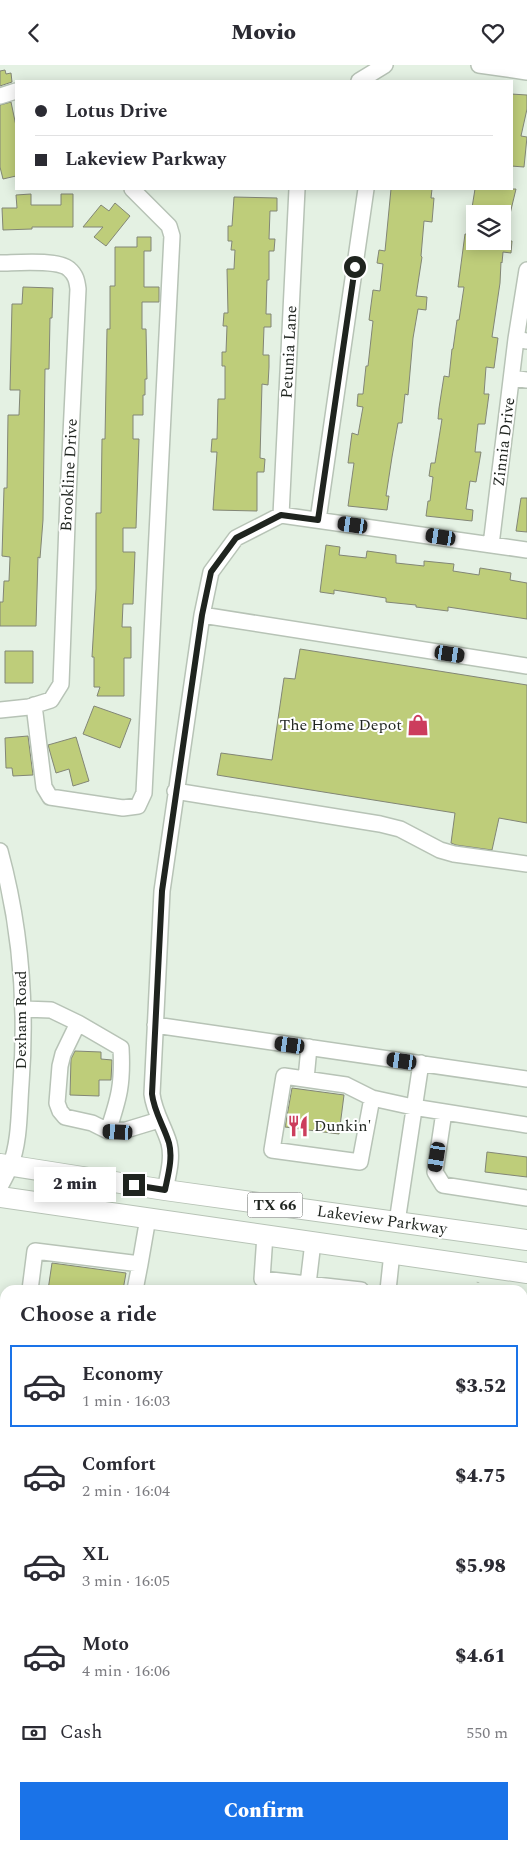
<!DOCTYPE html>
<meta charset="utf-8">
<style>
body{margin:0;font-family:Spectral,serif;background:#f7f7f7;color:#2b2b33;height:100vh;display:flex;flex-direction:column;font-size:19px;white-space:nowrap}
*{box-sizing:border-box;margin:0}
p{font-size:16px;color:#7c7c81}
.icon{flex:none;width:28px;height:28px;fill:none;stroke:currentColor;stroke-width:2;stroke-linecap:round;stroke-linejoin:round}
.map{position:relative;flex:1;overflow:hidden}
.side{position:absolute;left:0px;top:1220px;width:528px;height:565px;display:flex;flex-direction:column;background:#fff;border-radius:15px 15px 0 0;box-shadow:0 2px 12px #0003}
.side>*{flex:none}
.guide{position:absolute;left:15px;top:15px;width:498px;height:110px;border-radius:0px;box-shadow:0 2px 12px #0003;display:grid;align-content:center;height:110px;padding:0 20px;background:#fff}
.buttons{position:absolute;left:466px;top:140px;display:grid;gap:10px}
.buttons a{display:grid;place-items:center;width:45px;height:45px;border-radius:0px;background:#fff;box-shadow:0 2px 12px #0003;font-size:25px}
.end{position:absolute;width:22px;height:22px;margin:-11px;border:6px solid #1f241f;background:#fff;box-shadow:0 0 0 2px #fff}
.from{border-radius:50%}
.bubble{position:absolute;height:35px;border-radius:0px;background:#fff;box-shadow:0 2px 12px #0003;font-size:16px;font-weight:800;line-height:35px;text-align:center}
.car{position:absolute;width:15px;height:30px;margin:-15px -8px;border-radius:6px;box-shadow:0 0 4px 1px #0007;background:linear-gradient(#222 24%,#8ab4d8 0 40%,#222 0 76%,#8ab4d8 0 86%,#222 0)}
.guide b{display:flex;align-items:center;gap:18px;height:48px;font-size:19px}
.guide b+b{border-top:1px solid #e1e1e2}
.guide i{width:12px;height:12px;background:#2b2b33}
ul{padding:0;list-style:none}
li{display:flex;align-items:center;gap:15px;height:82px;margin:0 10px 8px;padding:0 10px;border:2px solid transparent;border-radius:0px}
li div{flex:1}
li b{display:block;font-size:19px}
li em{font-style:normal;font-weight:800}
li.selected{border-color:#1a73e8}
li>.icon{width:45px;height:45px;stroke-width:1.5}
h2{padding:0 20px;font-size:22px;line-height:60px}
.pay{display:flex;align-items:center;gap:12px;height:55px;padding:0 20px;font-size:19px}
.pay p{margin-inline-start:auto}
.cta{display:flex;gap:10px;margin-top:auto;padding:10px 20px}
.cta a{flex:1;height:58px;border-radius:0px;background:#1a73e8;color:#fff;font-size:20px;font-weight:800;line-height:58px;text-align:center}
header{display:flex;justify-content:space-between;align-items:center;height:65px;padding:0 20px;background:#fff;font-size:22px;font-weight:800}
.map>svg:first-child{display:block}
.building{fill:#becd7a;stroke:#828676}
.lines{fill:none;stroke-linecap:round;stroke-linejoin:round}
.minor-casing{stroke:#b7c3b6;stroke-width:18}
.major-casing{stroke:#b7c3b6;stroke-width:22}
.path{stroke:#a5b0a4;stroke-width:2.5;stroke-dasharray:5 2.5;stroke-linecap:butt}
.minor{stroke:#fff;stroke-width:15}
.major{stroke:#fff;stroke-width:20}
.route{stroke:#1f241f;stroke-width:6}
.labels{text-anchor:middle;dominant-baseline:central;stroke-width:4;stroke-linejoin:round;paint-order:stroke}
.shield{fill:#fff;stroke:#626662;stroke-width:1}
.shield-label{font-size:15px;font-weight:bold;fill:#1f241f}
.street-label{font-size:16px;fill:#1f241f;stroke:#fff}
.poi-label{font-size:16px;fill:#1f241f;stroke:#fff;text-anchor:end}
</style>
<header><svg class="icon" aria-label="back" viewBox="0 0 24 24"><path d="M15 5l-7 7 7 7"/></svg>Movio<svg class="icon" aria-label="heart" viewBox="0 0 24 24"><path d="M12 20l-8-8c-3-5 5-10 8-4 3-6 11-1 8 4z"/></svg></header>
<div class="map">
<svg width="527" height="1785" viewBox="0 0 527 1785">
<rect width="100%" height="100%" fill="#e4f1e3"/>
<path class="building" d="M5,5L6,9L11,8L12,17L0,21V6Z
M511,29L527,30V44L521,71L527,72L524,102L511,101Z
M11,37L16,61V111L3,114L0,102V40Z
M391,124H432L431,133H434L432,157L424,156L421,191L422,192L416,231L427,232L426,245L418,244L413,273L408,330L405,329L402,358H398L392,392L386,431H389L387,445L348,441L354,398H348L352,368L358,370L363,342L357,341L358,329H363L366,301H368L373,256L369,255L373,225L380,226L383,199L377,198L379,185L385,186Z
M475,124H516L510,149H471Z
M31,129V140H61V129H73V162H32V164L3,165L2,143H17L16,130Z
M234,132L277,133V146H270L269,174H275L274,186H269V215H267L266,249H271V262H264L263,290H269V302L268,320L262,319L260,393L265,394L264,407H257V446L213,445L217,387H211L212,374H217L218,334H225V301H222V287H226L227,261H223L224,248H228L227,204H234L235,185H231L232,176H228V161H232Z
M115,138L130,151L106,181L94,172L103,162H83L101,140L109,146Z
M465,169L475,170V176H512L511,188L503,187L502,198L501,197L500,218L492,272L498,273L494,303L486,302L484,329H489L485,359H478L475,387H481L476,417L470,416L466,444L473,445L472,456L426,451L428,436H430L433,412L429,411L431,398H435L442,354H438L439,343L444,311L449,312L452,284H453L457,255H459L464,222H458Z
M137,172H151V186H144V222H159V237H142V264H146L147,314H145V330H143V350H133V374H139L136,463H123V487H135L133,539H123L122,562H131V593H124V631H97L100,622H94V592H92L96,524V448H101L102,374H105L107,264H110V221H115V182H137Z
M23,222L53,223L52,253H50L49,304H45L43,455L40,493L38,492L36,561H0V537H3L4,516H9L10,492L2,491L4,423H7L8,350H19L20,325H10L12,239H22Z
M521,433H527V467L516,466Z
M326,480L340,482L339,490L366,493L367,486L396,490V498L424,501V496L454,499L453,506L479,510L480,503L511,508L510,515L527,518V554L448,542V546L416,542V540L386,537V533L334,525V529L320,527Z
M300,584L527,620V758L499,753L492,785L456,780L451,778L455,748L217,710L221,688L272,695L284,613L295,614Z
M5,586H33V618H5Z
M94,641L131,654L120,683L83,669Z
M28,671L33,710L13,711L12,703H6L5,673Z
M76,672L89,716L73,721L69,704L56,708L48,680Z
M75,986L101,987V994L112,995L111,1015H99V1031L70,1030L71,994Z
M292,1023L344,1030L339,1069L285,1062Z
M487,1087L527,1092V1112L485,1107Z
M52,1198L126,1208L123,1225H48Z"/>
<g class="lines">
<g class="minor-casing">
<path id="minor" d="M479,0L527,7
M359,16L385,0
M0,31L16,26
M0,198C15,198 58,194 69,204C76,210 77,216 78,224L68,432L61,619L51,635L29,642L0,645
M516,274L527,205
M512,313L527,315
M281,450L297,124
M318,455L366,124
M491,480L516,274L527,276
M202,550L527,601
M34,640L44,722L50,732L123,743L138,741L144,728L172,171L169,161L132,124
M175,726L380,759L400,764L440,785L454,789L527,799
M0,786C21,863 27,939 21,1019C19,1044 20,1078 10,1101C8,1108 3,1115 0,1122
M24,944L51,945L78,958L63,989L60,1001L57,1038L60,1046L65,1052L92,1058L108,1066L126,1065L159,1055
M78,958L121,983C123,1019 119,1033 108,1066
M155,960L527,1014
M306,1014L309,982
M372,1033L360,1097L272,1085L284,1011L346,1020L372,1033L413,1042L527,1060
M444,1047L435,1107L443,1120L527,1133
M165,1125C168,1110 173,1093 169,1078C164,1061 154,1047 152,1029L162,826L202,550L211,507L236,473L281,450L527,485
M397,1157L421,998
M265,1170L262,1214L361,1225
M308,1219L313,1177
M30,1225L35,1186L140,1199L148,1153
M135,1225L140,1199
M388,1225L392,1188
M522,1238H527
M0,1248H5
M0,1332H5
M0,1404L5,1405
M0,1456H5
M0,1565L5,1566
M0,1639L5,1640
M0,1702H5
M0,1761H5
M329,1785L330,1780"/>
</g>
<g class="major-casing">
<path id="major" d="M0,1099L165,1125L527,1175
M0,1132L527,1208"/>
</g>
<path class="path" d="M477,1225L478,1217"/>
<use href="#minor" class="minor"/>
<use href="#major" class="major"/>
</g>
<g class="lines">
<path class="route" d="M134,1120L165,1125C168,1110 173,1093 169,1078C164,1061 154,1047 152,1029L162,826L202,550L211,507L236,473L281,450L318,455L355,202"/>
</g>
<defs>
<g id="shop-bare" transform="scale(1.725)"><path d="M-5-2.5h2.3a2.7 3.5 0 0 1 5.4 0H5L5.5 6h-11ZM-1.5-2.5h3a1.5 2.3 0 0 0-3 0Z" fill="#cc3d5d" stroke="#fff" stroke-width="2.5" paint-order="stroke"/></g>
<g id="restaurant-bare" transform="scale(1.725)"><path d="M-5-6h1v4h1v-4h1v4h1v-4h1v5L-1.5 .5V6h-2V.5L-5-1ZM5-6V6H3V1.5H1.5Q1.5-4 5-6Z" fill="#cc3d5d" stroke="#fff" stroke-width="2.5" paint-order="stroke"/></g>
</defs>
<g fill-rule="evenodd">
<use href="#shop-bare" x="418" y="660"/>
<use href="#restaurant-bare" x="298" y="1061"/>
</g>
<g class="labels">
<rect class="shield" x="247.5" y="1127.5" width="55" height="25" rx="4"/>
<g class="shield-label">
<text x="275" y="1140">TX 66</text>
</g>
<g class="street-label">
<text transform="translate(289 287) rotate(-87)">Petunia Lane</text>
<text transform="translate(504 377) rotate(-83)">Zinnia Drive</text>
<text transform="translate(69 410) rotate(-87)">Brookline Drive</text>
<text transform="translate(21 955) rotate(-90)">Dexham Road</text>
<text transform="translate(382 1155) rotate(8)">Lakeview Parkway</text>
</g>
<g class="poi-label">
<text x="402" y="660">The Home Depot</text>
<text x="314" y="1061" text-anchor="start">Dunkin'</text>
</g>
</g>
</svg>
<div class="buttons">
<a><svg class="icon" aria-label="layers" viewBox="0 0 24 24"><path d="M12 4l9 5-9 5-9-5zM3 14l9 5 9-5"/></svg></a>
</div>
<i class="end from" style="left:355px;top:202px"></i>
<i class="end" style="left:134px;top:1120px"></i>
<div class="bubble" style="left:34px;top:1102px;width:82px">2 min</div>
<i class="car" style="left:353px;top:460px;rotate:278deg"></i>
<i class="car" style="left:441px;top:472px;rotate:279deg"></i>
<i class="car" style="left:450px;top:589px;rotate:99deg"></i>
<i class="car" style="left:290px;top:980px;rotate:278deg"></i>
<i class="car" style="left:402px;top:996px;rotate:278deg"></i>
<i class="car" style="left:118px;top:1067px;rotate:273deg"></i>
<i class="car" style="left:437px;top:1092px;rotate:189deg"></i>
<div class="guide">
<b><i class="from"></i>Lotus Drive</b>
<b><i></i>Lakeview Parkway</b>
</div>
<section class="side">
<h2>Choose a ride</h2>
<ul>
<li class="selected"><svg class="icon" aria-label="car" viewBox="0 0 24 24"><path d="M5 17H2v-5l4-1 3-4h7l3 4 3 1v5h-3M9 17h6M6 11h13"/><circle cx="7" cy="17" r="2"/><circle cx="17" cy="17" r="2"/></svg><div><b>Economy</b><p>1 min · 16:03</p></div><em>$3.52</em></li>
<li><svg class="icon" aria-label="car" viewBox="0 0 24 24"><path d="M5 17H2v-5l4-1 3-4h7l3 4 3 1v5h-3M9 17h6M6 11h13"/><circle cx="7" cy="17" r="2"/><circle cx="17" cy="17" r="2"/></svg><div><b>Comfort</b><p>2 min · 16:04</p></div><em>$4.75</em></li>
<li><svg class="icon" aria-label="car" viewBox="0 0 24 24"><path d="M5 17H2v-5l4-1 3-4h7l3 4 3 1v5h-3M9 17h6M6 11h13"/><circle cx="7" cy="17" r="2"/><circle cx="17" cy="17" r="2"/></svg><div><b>XL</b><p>3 min · 16:05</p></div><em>$5.98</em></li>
<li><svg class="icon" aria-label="car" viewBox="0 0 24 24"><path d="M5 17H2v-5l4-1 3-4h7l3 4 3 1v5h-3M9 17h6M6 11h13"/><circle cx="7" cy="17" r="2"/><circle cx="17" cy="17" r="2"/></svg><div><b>Moto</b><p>4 min · 16:06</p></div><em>$4.61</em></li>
</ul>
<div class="pay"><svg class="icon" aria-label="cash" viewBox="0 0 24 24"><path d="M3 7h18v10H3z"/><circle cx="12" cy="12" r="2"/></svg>Cash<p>550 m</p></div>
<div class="cta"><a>Confirm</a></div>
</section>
</div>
